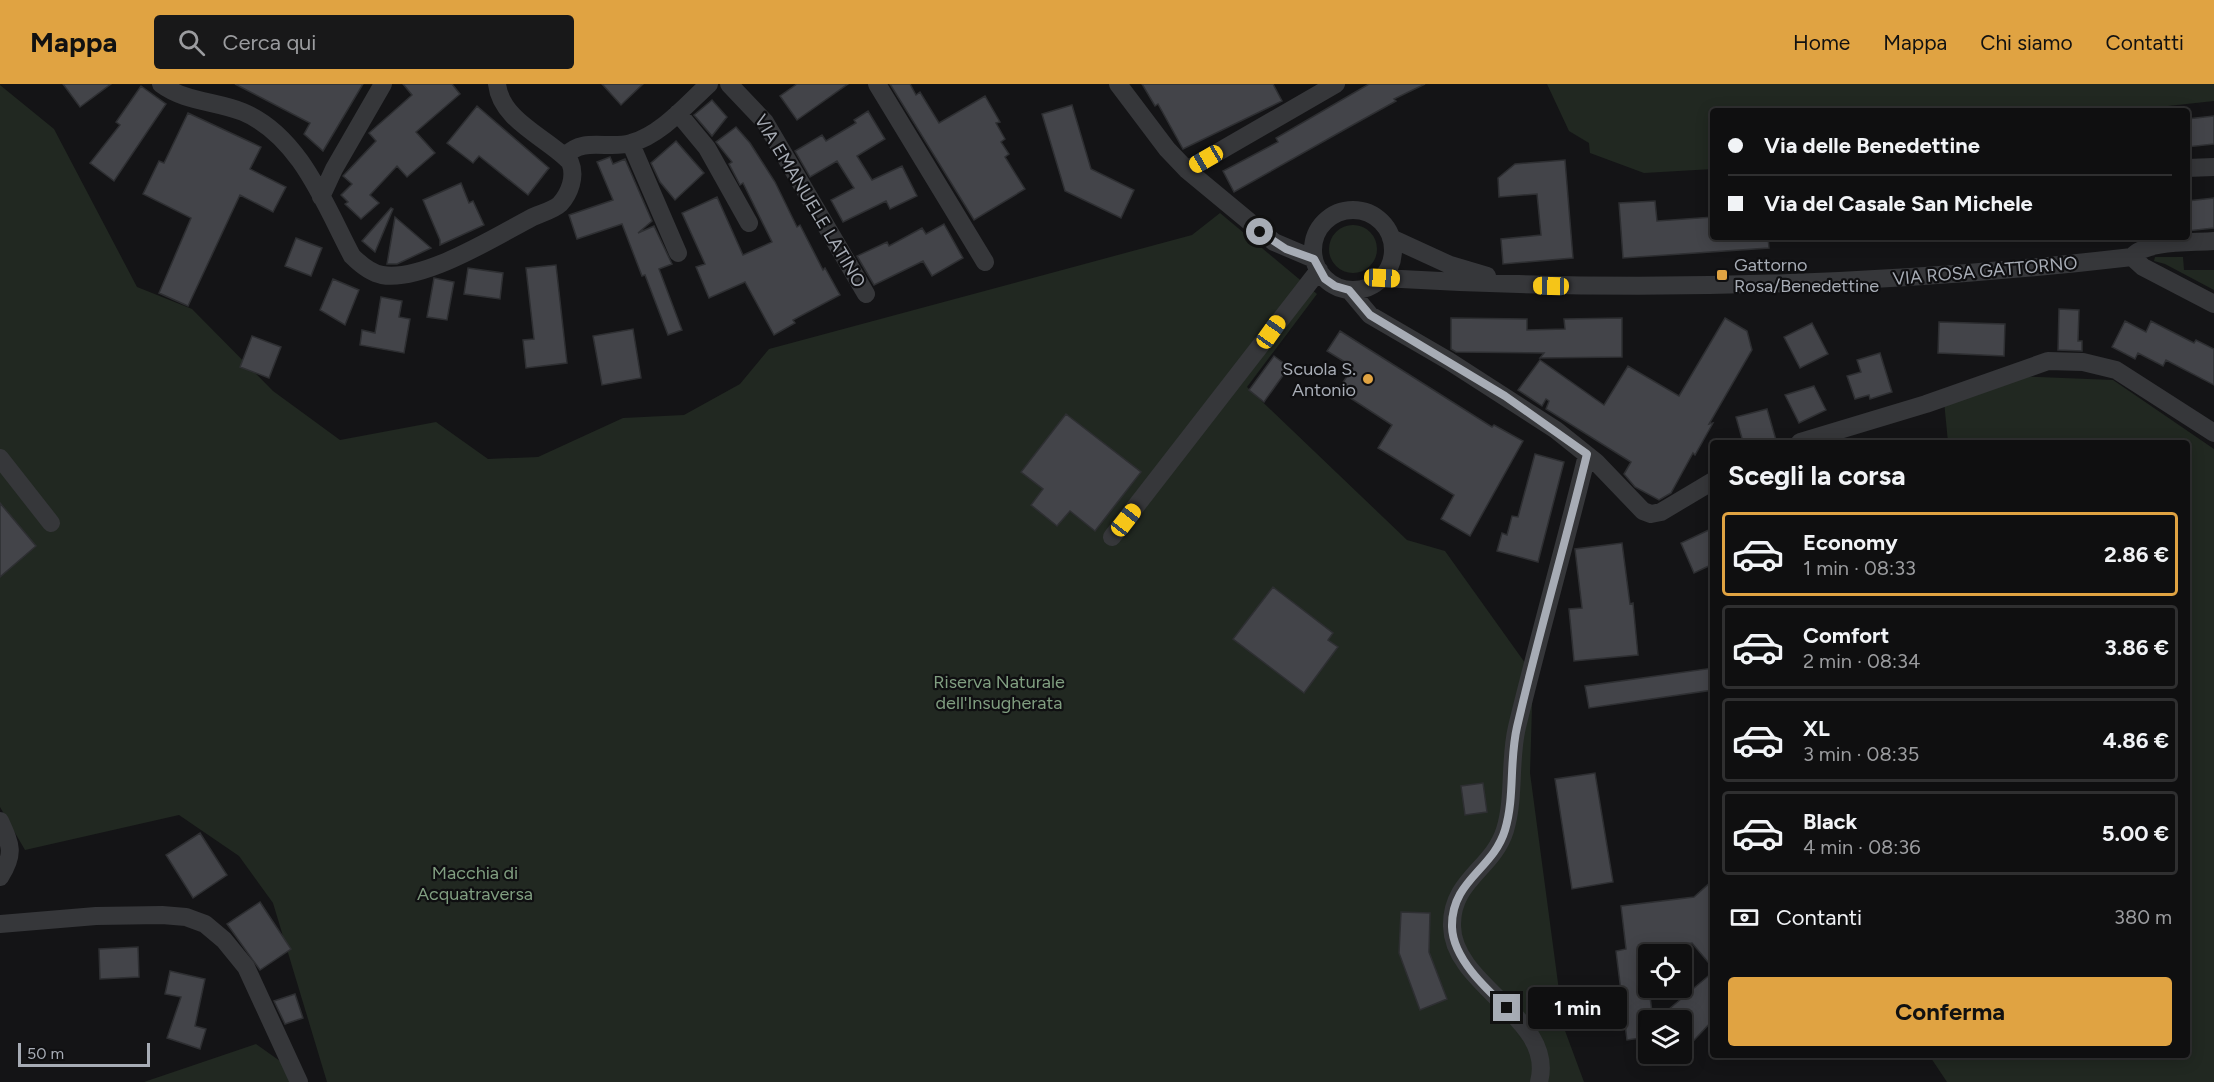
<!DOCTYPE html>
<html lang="it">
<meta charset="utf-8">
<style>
body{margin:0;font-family:Figtree,sans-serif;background:#181819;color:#f1f3f6;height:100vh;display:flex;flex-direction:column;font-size:22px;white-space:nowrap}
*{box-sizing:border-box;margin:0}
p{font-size:20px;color:#9b9c9f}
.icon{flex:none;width:33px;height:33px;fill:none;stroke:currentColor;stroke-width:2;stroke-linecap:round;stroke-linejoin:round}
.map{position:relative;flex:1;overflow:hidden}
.drawer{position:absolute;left:1710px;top:356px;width:480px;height:618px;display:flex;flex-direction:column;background:#0f0f10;border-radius:6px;box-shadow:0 3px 15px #0003,0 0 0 2px #2f2f30}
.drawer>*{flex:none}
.top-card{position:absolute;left:1710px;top:24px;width:480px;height:132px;border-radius:6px;box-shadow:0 3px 15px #0003,0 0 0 2px #2f2f30;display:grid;align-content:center;height:132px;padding:0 18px;background:#0f0f10}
.buttons{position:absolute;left:1638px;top:860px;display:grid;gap:12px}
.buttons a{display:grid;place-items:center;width:54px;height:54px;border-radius:6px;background:#0f0f10;box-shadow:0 3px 15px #0003,0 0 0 2px #2f2f30;font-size:30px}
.scale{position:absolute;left:18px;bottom:15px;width:132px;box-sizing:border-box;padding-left:6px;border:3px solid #a7acb5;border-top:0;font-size:16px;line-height:21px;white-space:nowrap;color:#a7acb5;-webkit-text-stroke:4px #0f0f11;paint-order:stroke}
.end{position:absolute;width:27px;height:27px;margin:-14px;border:8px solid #a7acb5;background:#111;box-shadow:0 0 0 3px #111}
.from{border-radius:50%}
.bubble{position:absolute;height:42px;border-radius:6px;background:#0f0f10;box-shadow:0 3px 15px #0003,0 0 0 2px #2f2f30;font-size:20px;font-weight:700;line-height:42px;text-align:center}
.car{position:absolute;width:18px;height:36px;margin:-18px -9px;border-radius:8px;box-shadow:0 0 4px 2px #0007;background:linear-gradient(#f5c518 24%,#345 0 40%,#f5c518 0 76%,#345 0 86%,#f5c518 0)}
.top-card b{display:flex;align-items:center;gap:21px;height:57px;font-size:22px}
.top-card b+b{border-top:2px solid #2f2f30}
.top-card i{width:15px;height:15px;background:#f1f3f6}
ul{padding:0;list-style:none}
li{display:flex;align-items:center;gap:18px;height:84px;margin:0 12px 9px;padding:0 6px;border:3px solid #2f2f30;border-radius:6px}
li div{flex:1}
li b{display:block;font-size:22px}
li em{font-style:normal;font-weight:700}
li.selected{border-color:#e0a342}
li>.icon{width:54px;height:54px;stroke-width:1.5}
h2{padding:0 18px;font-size:27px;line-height:72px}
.pay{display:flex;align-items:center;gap:15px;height:66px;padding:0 18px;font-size:22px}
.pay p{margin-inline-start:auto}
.cta{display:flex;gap:12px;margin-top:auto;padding:12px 18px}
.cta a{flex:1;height:69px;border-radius:6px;background:#e0a342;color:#111;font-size:24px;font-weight:700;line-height:69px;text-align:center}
header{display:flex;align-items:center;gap:36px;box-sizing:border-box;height:84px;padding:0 30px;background:#e0a342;color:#111}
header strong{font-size:28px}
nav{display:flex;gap:33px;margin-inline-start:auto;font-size:21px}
.search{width:420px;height:54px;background:#181819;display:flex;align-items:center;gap:15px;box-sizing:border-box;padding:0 21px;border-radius:6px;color:#9b9c9f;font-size:22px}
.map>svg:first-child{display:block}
.green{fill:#212821}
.building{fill:#434449;stroke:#2e2f32;stroke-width:1.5}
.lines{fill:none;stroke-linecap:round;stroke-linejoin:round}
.street{stroke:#36373a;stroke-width:18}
.route{stroke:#a7acb5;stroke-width:8}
.poi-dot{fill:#e0a342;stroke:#0f0f11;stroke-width:2}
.labels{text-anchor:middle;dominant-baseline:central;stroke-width:4.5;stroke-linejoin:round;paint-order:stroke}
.street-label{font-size:18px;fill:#a7acb5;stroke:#0f0f11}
.poi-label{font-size:18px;fill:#a7acb5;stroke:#0f0f11;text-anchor:start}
.park-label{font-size:18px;fill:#809e80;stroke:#0f0f11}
</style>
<header>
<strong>Mappa</strong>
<div class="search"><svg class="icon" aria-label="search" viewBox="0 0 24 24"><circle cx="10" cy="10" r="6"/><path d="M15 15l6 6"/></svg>Cerca qui</div>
<nav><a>Home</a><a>Mappa</a><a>Chi siamo</a><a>Contatti</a></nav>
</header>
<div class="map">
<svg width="2214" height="998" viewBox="0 0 2214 998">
<rect width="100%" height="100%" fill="#141416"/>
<path class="green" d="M1547,0H2214V17L2122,27H1713V85L1644,89L1590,69L1589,59L1569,47Z
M0,1L54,45L137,203L192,225L273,307L340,356L436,338L488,375L538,373L623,334L684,331L740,300L769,265L1192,151L1220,129L1317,210L1247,303L1407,456L1445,467L1533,590L1530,689L1564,944L1584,998H327L273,819L239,772L179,731L25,766L0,723Z
M1329 165a24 24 0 1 1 48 0a24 24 0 1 1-48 0Z
M2155,173H2183L2184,186H2214V206L2165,180L2154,177Z
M2017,292L2113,296L2214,365V998H1947L1929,971L2187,970V358H1948L1944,317Z
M256,960L287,982L294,998H144Z"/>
<path class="building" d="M63,0H111L80,23Z
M235,0H363L323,67L304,50L310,39Z
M403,0H452L460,10L416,48L435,69L407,93L397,82L370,111L379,119L361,135L345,120L348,118L341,111L352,100L343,92L376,57L369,49L412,11Z
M602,0H643L621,21Z
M797,0H848L797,36L780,12Z
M890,0H910L916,11L920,8L939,39L985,12L1000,38L996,39L1005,55L1001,58L1009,70L1005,73L1025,105L974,136Z
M1142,0H1273L1282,17L1183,65L1158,20L1155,22Z
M1369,0H1425L1394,15L1396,17L1351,42L1234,108L1223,87L1278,58L1276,54Z
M141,2L166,20L114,97L90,79L120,41L116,38Z
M712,16L727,33L712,52L694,31Z
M1072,21L1091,85L1134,106L1121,134L1065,107L1042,30Z
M477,22L549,84L528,111L479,72L473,79L447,59Z
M868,27L885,55L857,72L872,96L902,82L917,112L890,125L886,117L843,138L831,116L854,104L837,77L810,93L795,67L822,51L826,57L856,39L854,36Z
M188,29L261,63L250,85L286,103L273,128L240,111L188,222L159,209L191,134L143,110L159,77L164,79Z
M2214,32V60L2187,63V35Z
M736,43L750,59L775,98L797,143L800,141L823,186L825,184L840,211L793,236L795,239L774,251L745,198L709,214L696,183L705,180L682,129L717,113L743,171L772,158L743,99L740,101L729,80L732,78L716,58Z
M676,57L704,89L675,116L660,98L651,79Z
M610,73L613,80L625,75L652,137L638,149L654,142L672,180L659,185L682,246L668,251L645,191L642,192L622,140L577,155L569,131L613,116L597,78Z
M1565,76L1573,174L1503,180L1501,155L1541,151L1537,110L1499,113L1498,94L1515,80Z
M461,99L469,119L473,117L484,141L440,161V156L423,116Z
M2214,114V144L2187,147V117Z
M1655,117L1657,137L1713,133V153H1768L1769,164L1623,174L1619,119Z
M391,124L393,125L375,168L362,157Z
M395,133L431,164L397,180H387Z
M944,140L963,174L932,192L923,177L874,201L857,172L887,158L889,162L922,144L926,150Z
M296,154L322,164L311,192L285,182Z
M556,181L567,279L526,284L523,256L534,255L526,184Z
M468,184L503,189L500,215L464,210Z
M434,194L454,198L447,236L427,233Z
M333,195L359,206L345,241L320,226Z
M381,213L402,217L399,233L410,235L404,269L360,261L362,246L375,249Z
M2059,225L2079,226L2078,257H2082V267L2058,266Z
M1451,234L1527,235V246L1565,245L1564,235L1622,234V273L1540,274L1544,269L1456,268L1451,265Z
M1725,234L1747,247L1752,266L1709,340L1713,339L1695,371L1693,369L1671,409L1659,416L1635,403L1624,390L1631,378L1546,325L1549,317L1546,315L1542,322L1518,306L1540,276L1604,321L1628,282L1679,312Z
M2125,237L2146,248L2151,237L2194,259L2196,256L2214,265V301L2166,276L2163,282L2138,269L2135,275L2112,263Z
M1939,238L2005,240L2004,272L1938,269Z
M1812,239L1828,270L1800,284L1784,253Z
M633,245L641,294L602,301L593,252Z
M1340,247L1492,343L1494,341L1523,357L1470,452L1441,435L1454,411L1378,364L1392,341L1338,306L1353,283L1327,267Z
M252,252L281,263L269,294L240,283Z
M1880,269L1892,308L1870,315L1869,311L1855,315L1847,292L1861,288L1857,276Z
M1274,272L1289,283L1264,318L1249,306Z
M1814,302L1826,326L1799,339L1785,311Z
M1767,325L1776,356L1743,358L1736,333Z
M1066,330L1141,388L1095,447L1070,427L1057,442L1031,421L1043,405L1021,388Z
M1535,370L1564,378L1538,478L1497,467L1502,449L1507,451L1512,432L1518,433Z
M0,419L36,462L0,493Z
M1713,444V480L1694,489L1681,459Z
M1622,459L1630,520L1633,519L1638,571L1574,577L1569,525L1582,524L1575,465Z
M1273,503L1333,549L1328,556L1338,563L1304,609L1233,555Z
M1713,584V606L1589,624L1585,602Z
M1595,689L1613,798L1572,805L1555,695Z
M1483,699L1487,728L1465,731L1461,702Z
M200,749L227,791L193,814L166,771Z
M1713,796V884L1692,859L1644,866L1653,936H1648V953L1627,956L1616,867L1626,865L1621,822L1694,813Z
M260,818L291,865L260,886L227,840Z
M1401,828L1430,829L1429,868L1447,915L1420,926L1399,869Z
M138,863L139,893L100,895L99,865Z
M170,887L205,895L195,942L206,945L200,965L167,954L181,913L165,910Z
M1713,888V936L1682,969V936H1656Z
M295,910L303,934L285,940L274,917Z"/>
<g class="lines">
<path class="street" d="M161,0C185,18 216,17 243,28C300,52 325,121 352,172C360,180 370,189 382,191C423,198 495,153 531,134C539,130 554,126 560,120C570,109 576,92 570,78C548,54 501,37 497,0
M729,0L765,38L866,210
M877,0L985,178
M1118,0L1167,65L1187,86L1274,158L1314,175
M678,29L707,64L749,139
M631,60L678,169
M565,72C584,52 608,66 631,59C661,51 687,20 709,0
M2187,84L2214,83
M1187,86L1336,0
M321,113L334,85L383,0
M1313 166a40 40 0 1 1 80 0a40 40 0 1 1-80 0Z
M1391,154L1450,181L1487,192
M2132,173L2143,183L2214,220
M1382,194C1632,209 1883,202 2132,173C2146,156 2192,159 2214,157
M1349,206L1370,231L1449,277L1556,346L1596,378L1643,427L1651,430L1661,428L1713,397
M1800,358L1926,320L2048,277L2083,278L2116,286L2214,349
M0,374L51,439
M1112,453L1319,186
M0,737C11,761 15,770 0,793
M0,840L96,832L162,831L186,833L205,840L224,856L246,883L299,998
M1539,998C1556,934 1453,903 1452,842C1451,796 1493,785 1505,746C1515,713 1509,676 1517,643C1539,552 1565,461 1587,371"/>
</g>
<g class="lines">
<path class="route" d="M1260,148L1286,165L1314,175L1325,195L1335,202L1349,206L1370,231L1505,312L1587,370C1565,461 1538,552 1517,643C1509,677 1515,713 1505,746C1493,786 1451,796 1452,843C1453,874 1485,904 1507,924"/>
</g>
<g class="poi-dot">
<rect x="1716" y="185" width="12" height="12" rx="3"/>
<circle cx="1368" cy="295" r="6"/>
</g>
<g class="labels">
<g class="street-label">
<text transform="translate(810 117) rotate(59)">VIA EMANUELE LATINO</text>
<text transform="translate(1985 187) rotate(-5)">VIA ROSA GATTORNO</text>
</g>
<g class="poi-label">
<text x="1734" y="181">Gattorno<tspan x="1734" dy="21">Rosa/Benedettine</tspan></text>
<text x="1356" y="285" text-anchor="end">Scuola S.<tspan x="1356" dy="21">Antonio</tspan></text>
</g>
<g class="park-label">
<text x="999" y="598">Riserva Naturale<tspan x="999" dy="21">dell'Insugherata</tspan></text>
<text x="475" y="789">Macchia di<tspan x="475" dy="21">Acquatraversa</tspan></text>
</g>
</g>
</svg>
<div class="buttons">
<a><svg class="icon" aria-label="locate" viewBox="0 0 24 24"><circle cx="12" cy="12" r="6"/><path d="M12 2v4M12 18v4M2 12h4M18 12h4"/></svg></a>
<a><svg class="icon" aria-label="layers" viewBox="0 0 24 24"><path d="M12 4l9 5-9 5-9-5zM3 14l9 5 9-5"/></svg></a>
</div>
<div class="scale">50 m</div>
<i class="end from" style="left:1260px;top:148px"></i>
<i class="end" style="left:1507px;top:924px"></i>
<div class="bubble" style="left:1528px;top:903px;width:99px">1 min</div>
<i class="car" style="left:1206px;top:75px;rotate:240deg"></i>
<i class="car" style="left:1382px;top:194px;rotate:93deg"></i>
<i class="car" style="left:1551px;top:202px;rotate:271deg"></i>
<i class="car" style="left:1271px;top:248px;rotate:35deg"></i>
<i class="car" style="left:1126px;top:436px;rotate:38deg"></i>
<div class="top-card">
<b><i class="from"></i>Via delle Benedettine</b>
<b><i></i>Via del Casale San Michele</b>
</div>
<section class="drawer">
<h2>Scegli la corsa</h2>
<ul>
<li class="selected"><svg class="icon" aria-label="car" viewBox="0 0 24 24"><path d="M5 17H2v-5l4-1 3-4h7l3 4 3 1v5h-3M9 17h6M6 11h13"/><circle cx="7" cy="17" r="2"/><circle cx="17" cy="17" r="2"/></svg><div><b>Economy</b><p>1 min · 08:33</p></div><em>2.86 €</em></li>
<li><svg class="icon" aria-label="car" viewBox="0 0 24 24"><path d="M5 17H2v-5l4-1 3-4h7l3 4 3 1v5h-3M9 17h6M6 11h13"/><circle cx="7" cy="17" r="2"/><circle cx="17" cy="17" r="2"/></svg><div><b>Comfort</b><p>2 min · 08:34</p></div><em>3.86 €</em></li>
<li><svg class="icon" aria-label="car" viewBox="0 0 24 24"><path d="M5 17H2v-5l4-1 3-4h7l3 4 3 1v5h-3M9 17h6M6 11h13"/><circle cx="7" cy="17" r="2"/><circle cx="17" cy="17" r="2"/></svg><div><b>XL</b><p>3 min · 08:35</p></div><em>4.86 €</em></li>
<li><svg class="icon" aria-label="car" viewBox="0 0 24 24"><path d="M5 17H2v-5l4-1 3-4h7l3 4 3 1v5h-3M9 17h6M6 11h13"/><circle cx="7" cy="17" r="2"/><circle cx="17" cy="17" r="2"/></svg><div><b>Black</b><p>4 min · 08:36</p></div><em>5.00 €</em></li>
</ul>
<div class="pay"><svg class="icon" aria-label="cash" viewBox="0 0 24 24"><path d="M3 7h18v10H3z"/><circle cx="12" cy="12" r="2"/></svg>Contanti<p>380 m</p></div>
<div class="cta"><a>Conferma</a></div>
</section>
</div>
